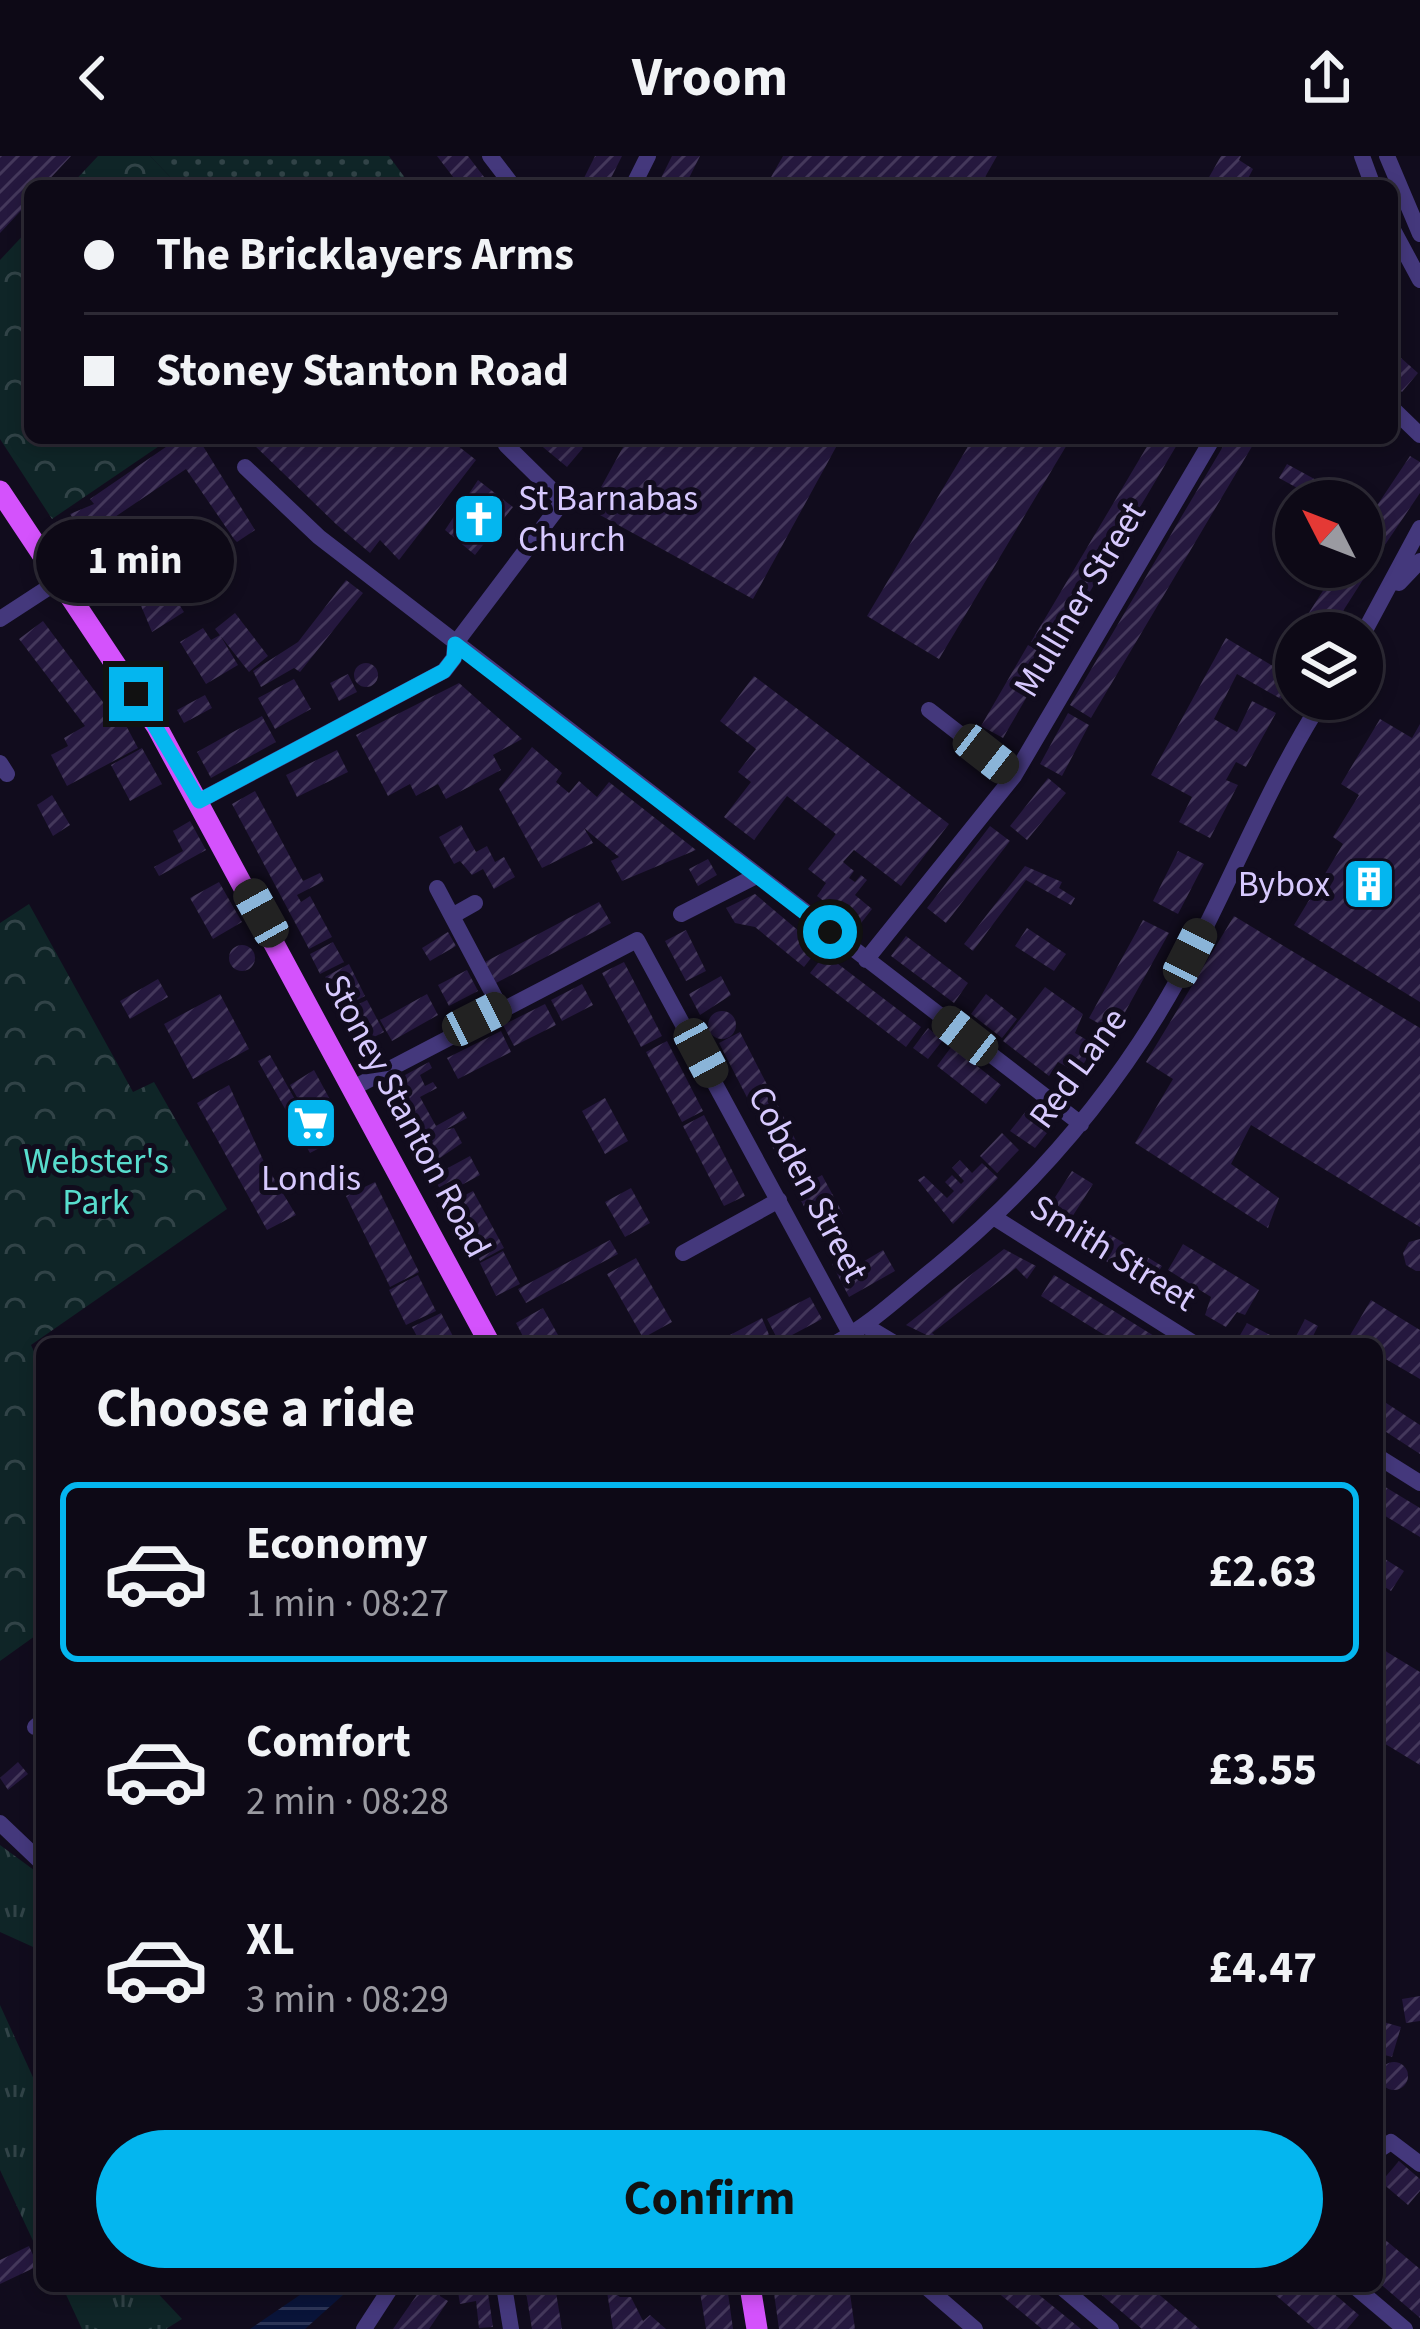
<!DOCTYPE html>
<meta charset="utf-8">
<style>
body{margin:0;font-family:"Source Sans 3",sans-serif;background:#1b1723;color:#f1f3f6;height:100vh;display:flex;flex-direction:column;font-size:45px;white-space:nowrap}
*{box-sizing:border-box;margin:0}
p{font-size:39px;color:#9a9aa1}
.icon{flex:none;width:66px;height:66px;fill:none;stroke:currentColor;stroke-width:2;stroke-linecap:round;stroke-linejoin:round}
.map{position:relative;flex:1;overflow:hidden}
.side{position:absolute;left:36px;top:1182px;width:1347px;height:954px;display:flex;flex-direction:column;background:#0d0916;border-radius:18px;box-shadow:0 6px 18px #0003,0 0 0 3px #2d2a35}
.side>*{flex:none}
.top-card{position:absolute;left:24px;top:24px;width:1374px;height:264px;border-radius:18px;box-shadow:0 6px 18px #0003,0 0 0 3px #2d2a35;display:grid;align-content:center;height:264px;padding:0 60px;background:#0d0916}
.needle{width:78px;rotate:312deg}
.fabs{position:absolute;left:1275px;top:324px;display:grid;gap:24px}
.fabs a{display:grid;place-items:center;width:108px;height:108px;border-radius:50%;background:#0d0916;box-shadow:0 6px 18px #0003,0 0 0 3px #2d2a35;font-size:60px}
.end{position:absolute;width:54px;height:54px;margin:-27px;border:15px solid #04b6ef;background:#111;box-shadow:0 0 0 6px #111}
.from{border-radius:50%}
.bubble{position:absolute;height:84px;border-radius:42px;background:#0d0916;box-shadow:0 6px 18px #0003,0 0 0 3px #2d2a35;font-size:39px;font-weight:700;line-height:84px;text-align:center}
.car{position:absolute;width:36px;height:72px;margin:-36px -18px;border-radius:15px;box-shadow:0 0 9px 3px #0007;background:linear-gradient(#222 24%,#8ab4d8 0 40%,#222 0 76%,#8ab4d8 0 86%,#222 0)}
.top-card b{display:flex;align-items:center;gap:42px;height:114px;font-size:45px}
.top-card b+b{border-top:3px solid #2d2a35}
.top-card i{width:30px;height:30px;background:#f1f3f6}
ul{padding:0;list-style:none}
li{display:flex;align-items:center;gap:36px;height:180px;margin:0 24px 18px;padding:0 36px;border:6px solid transparent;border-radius:18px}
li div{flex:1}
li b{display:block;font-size:45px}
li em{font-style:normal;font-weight:700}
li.current{border-color:#04b6ef}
li>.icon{width:108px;height:108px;stroke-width:1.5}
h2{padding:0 60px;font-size:54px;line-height:144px}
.primary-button{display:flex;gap:24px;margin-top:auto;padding:24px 60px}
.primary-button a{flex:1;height:138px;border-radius:72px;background:#04b6ef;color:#111;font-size:48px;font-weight:700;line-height:138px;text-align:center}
header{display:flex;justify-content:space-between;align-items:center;height:156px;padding:0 60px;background:#0d0916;font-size:54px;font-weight:700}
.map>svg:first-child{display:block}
.grass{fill:url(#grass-tufts)}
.forest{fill:url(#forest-crowns)}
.garden{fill:url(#garden-dots)}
.water{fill:url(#water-rules)}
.building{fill:url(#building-hatch)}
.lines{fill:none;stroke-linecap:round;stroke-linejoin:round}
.minor{stroke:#44387c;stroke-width:16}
.major{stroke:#d452fc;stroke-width:21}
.route{stroke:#04b6ef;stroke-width:15}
.labels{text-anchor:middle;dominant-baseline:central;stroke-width:10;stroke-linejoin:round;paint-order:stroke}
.poi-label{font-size:36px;fill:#d7c9fe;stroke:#110c1d;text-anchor:start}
.street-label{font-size:36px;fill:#d7c9fe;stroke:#110c1d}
.park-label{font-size:36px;fill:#58dccd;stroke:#110c1d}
</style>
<header><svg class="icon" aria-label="back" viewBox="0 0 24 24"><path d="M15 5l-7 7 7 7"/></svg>Vroom<svg class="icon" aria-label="share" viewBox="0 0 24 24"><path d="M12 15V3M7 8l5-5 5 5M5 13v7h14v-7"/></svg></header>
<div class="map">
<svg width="1420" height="2173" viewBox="0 0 1420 2173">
<defs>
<pattern id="grass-tufts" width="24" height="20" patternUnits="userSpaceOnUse" patternTransform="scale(3)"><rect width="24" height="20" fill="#0f2527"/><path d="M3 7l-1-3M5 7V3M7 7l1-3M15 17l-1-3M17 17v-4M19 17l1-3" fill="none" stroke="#314347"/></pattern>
<pattern id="forest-crowns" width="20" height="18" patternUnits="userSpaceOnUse" patternTransform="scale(3)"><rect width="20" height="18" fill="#0f2527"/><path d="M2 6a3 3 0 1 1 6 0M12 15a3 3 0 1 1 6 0" fill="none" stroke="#314347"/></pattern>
<pattern id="garden-dots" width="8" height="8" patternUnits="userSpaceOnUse" patternTransform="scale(3)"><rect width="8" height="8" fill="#0f2527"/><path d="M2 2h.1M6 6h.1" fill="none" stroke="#314347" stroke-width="1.8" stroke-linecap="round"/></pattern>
<pattern id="water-rules" width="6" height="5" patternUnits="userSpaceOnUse" patternTransform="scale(3)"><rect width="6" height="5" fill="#091439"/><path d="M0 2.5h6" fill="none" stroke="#2c3557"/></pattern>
<pattern id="building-hatch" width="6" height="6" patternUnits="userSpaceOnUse" patternTransform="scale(3)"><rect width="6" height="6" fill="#25183e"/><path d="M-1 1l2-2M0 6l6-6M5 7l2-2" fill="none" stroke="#44385b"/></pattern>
</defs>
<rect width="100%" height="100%" fill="#110c1d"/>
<path class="grass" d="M0,1689L42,1720V1795L0,1776Z
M0,1849L42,1941V2104L0,2014Z
M54,2130H151L182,2163L166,2173H82L63,2132L56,2135Z"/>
<path class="forest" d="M98,0H150L179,30H70Z
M30,72V282H171L52,363L0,283V104Z
M29,748L133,936L154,926L227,1053L31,1189L42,1213V1475L0,1505V767Z"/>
<path class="garden" d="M150,0H389L411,30H179Z"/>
<path class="water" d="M313,2130H353L305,2173H250Z"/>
<path class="building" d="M0,0H71L43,30H30V45L0,77Z
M437,0H468L491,30H460Z
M595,0H622L607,30H580Z
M672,0H700L685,30H657Z
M783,0H997L980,30H766Z
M1221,0H1241L1239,4L1253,13L1244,30H1204Z
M1392,194L1418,217L1402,236L1392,227Z
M179,282H198L255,374L237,386L234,383L186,313L106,367L104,372L117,392L100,403L70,358L94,348L90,343Z
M261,282H448L476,304L399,404L380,384L370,397L337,369L254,289Z
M532,282H571L583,292L567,311Z
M628,282H841L753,443L589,353Z
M973,282H1071L939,503L867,460Z
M1152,282H1181L1053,498L1031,486Z
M1228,282H1257L1091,562L1070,549Z
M1410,300L1420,306V337L1368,414L1362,409V372Z
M1287,308L1329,331L1321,345L1279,322Z
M478,324L513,351L475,399L445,374Z
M151,404L184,456L152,476L139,445L135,448L120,423Z
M1338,411H1353L1366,419L1329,477H1296V519L1277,507Z
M346,424L363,437L300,516L294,512L261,531L253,515L298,486Z
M235,457L268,500L249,516L215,473Z
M43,465L117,565L122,562L138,592L67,630L51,599L68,590L64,582L85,570L19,483Z
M203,472L211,484L220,479L238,509L206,528L180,486Z
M1226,482L1293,522L1281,543L1237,518L1214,563L1237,576L1252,545L1276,557L1246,611L1236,606L1226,624L1238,629L1210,682L1179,666L1192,641L1151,619Z
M1028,489L1050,501L1003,582L981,570Z
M354 519a12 12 0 1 1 24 0a12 12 0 1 1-24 0Z
M348,518L357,536L339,545L330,527Z
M754,520L949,668L901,730L854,694L843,706L854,715L849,722L855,726L861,719L867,724L855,739L872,753L858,771L817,740L826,727L808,713L836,678L787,640L754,684L724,661L751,626L738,616L756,593L720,565Z
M294,523L311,553L275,573L258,542Z
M459,527L522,583L493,599L501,614L446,643L438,628L416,640L410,628L388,640L356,579Z
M205,539L212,552L184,567L177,554Z
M1068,557L1089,569L1062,620L1040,608Z
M262,560L276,586L211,622L197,596Z
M1380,563L1412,582L1420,568V846L1294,769L1343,688L1333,681L1359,639L1341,628Z
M532,591L562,617L556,626L569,637L579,625L597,641L609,626L696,694L622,725L611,705L619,701L584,672L593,687L542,712L499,633Z
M142,592L162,628L130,645L111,609Z
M337,594L348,616L297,641L286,619Z
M1048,622L1066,637L1027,684L1010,670Z
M255,635L303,725L320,717L324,725L297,739L301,746L310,740L332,781L309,793L232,648Z
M52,639L70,669L53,680L37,649Z
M190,665L206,694L159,720L154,711L183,695L173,675Z
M461,669L476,696L487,690L495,706L504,701L515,721L494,733L483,713L472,719L460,705L454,708L439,681Z
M990,670L1010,685L946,767L927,752Z
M1178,695L1204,708L1178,758L1153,745Z
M708,703L717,719L698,730L689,713Z
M1025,710L1062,726L1059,732L1075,742L1071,749L1026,724L973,795L964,788Z
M219,726L242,766L213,783L190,742Z
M755,738L819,792L804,811L755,771L735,767L726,752Z
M599,746L611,767L496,827L485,806Z
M1234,760L1420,872V1071L1251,969L1231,1008L1279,1042L1268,1072L1135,987L1173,923L1146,906Z
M1143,764L1169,777L1114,876L1089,862Z
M1027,772L1066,798L1054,815L1015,790Z
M686,774L706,815L686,825L665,785Z
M448,776L456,790L430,805L422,792Z
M906,780L968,827L954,847L891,800Z
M333,786L344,806L320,818L310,798Z
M229 802a13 13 0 1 1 26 0a13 13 0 1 1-26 0Z
M825,798L921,871L906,891L810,817Z
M624,806L662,880L641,891L602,817Z
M349,808L365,840L342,852L325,821Z
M467,814L478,835L449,850L438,829Z
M721,820L731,839L700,859L689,838Z
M158,823L168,841L130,863L120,845Z
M582,828L593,849L562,865L551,844Z
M1045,831L1083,858L1075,877L1095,889L1078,917L1058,906L1049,920L1003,885Z
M220,838L249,893L193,923L164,868Z
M427,838L438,859L392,885L380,864Z
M986,838L1017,863L1002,882L971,858Z
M367,844L384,876L360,888L343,856Z
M545,848L556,869L514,890L503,869Z
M708 869a14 14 0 1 1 28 0a14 14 0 1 1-28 0Z
M928,872L943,884L928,903L913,892Z
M501,875L511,896L458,923L447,902Z
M740,876L812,1016L791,1027L719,887Z
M667,885L703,955L682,966L646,896Z
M952,890L1001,929L986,948L937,910Z
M270,899L315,979L323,974L329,987L310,997L258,905Z
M429,906L432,912L420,919L425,930L433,926L437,932L420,941L436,970L463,955L467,962L445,974L454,972L462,987L428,1010L383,931Z
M314,914L333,949L309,962L290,929Z
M229,929L264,1006L296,1059L267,1074L197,947Z
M605,942L628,985L605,998L582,955Z
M1027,954L1047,977L1035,992L1010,975Z
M704,959L745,1040L724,1050L683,970Z
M1002,977L1019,994L997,1017L980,1000Z
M470,1000L480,1019L443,1039L433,1020Z
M960,1004L972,1017L982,1007L998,1022L953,1068L918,1024L924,1020L947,1042L954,1035L945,1026L952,1019L961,1028L964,1025L952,1012Z
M1072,1015L1093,1028L1060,1080L1039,1066Z
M822,1019L843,1058L816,1072L795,1034Z
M375,1026L419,1116L390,1131L346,1040Z
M631,1032L650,1067L625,1081L605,1046Z
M473,1035L504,1092L480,1105L449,1047Z
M1094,1069L1162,1110L1149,1131L1081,1090Z
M1420,1083V1115H1416L1406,1109L1403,1097L1409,1086Z
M610,1084L618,1098L526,1147L518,1133Z
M1183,1088L1259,1134L1245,1159L1237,1156L1226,1171L1205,1159L1211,1141L1168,1114Z
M1004,1093L1036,1110L1027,1123L1016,1112L932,1177L945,1188L906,1169Z
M883,1094L895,1115L849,1141L832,1108L841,1103L847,1113L852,1111L846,1101L855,1096L861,1107Z
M503,1095L520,1128L496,1140L480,1107Z
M636,1102L672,1166L643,1182L607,1118Z
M418,1119L436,1155L406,1169L389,1134Z
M1054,1119L1109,1152L1167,1188L1111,1183L1041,1140Z
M810,1141L822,1163L779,1186L767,1163Z
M1371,1144L1420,1174V1223L1377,1198V1188L1349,1181Z
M543,1152L563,1188H527L516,1167Z
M441,1157L457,1188H421L412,1171Z
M762,1162L773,1188H713Z
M1305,1163L1318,1170L1312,1182L1321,1188H1292Z
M1247,1167L1274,1181L1287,1188H1235Z
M1377,1241L1420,1269V1298L1377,1270Z
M1377,1326L1420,1352V1381L1377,1355Z
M1377,1398L1404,1415L1391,1435L1377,1426Z
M1377,1490L1420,1516V1609L1377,1583Z
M18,1606L28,1618L8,1634L0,1622Z
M1420,1840V1865L1406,1867L1402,1843Z
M1380,1865L1401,1871L1392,1901L1377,1897Z
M1380 1920a14 14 0 1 1 28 0a14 14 0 1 1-28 0Z
M1399,2005L1420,2023V2035L1408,2049L1381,2026Z
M1383,2082L1420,2113V2162L1377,2125V2089Z
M29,2090L38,2110L0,2128V2104Z
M423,2130H440V2140L448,2145L429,2173H393Z
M457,2130H487L493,2171L479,2172L476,2145L460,2148Z
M525,2130H555L562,2173H532Z
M606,2130L620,2141H631L643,2165L650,2159L666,2173H613Z
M699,2130H727L733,2173H706Z
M773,2130H849L855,2173H779Z
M990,2130H1028L1081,2173H1042Z
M1091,2130H1149L1200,2173H1142Z
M1265,2130H1325L1359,2159L1347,2173H1315Z"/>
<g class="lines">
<path class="minor" d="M490,0L513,30
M1362,0L1373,30
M1387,0L1420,78
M633,30L648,0
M1392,72L1420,124
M1392,252L1420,279
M245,311L319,381L1081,968
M1399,427L1420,405
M0,463L60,424
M1362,480L1420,372
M929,554L1014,620
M0,607L7,618
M199,645L444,515L454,502L455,488L563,345L506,289L509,282
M437,732L500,851
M681,758L758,719
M452,760L475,747
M866,804L1014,620L1213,282
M355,931L637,784L851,1179
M995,1062L1195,1188
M683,1097L779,1044
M866,1170L896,1188
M834,1188C873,1167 902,1138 936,1111C1024,1039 1098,956 1158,858C1220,757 1259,643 1323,543
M1377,1300L1420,1327
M35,1571L42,1565
M0,1667L42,1707
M1377,1995L1391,1986L1420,2008
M504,2130L511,2173
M925,2130L975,2173
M1060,2130L1111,2173
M1354,2130L1405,2173
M364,2173L392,2130"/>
<path class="major" d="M0,335L157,571L490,1188
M750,2130L757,2173"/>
</g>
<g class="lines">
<path class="route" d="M136,538L199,645L444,515L454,502L455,488L830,776"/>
</g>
<defs>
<g id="church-square" transform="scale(2.7)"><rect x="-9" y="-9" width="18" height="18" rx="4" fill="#04b6ef" stroke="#110c1d"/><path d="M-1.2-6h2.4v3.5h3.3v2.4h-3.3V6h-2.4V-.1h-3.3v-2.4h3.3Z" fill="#fff"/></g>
<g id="building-square" transform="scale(2.7)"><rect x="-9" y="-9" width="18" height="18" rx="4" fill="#04b6ef" stroke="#110c1d"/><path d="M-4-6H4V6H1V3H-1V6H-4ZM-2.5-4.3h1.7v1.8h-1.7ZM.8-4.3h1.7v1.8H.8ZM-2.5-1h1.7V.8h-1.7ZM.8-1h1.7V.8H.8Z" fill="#fff"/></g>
<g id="supermarket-square" transform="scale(2.7)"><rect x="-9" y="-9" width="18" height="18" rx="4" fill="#04b6ef" stroke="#110c1d"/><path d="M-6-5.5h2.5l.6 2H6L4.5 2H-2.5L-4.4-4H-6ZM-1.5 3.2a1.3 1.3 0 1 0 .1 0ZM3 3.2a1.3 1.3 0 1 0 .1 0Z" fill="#fff"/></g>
</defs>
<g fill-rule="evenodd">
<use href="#church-square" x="479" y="363"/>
<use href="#building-square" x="1369" y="728"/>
<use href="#supermarket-square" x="311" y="967"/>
</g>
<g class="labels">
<g class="poi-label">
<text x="518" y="342">St Barnabas<tspan x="518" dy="41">Church</tspan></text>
<text x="1330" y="728" text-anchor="end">Bybox</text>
<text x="311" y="1022" text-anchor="middle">Londis</text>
</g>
<g class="street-label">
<text transform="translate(1080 443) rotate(-59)">Mulliner Street</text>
<text transform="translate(1078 912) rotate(-54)">Red Lane</text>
<text transform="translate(407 960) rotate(62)">Stoney Stanton Road</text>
<text transform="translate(808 1028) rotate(62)">Cobden Street</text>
<text transform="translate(1113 1097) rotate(32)">Smith Street</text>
</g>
<g class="park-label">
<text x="96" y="1005">Webster's<tspan x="96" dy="41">Park</tspan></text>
</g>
</g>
</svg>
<div class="fabs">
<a><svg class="needle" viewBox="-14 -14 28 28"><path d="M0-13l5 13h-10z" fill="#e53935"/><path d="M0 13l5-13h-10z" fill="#9a9aa1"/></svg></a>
<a><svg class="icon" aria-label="layers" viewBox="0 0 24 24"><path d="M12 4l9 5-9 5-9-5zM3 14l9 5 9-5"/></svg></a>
</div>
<i class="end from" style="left:830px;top:776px"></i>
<i class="end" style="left:136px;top:538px"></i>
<div class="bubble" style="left:36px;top:363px;width:198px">1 min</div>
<i class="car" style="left:986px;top:598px;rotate:128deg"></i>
<i class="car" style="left:261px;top:757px;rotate:331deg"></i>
<i class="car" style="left:1190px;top:797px;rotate:27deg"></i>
<i class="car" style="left:477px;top:863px;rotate:63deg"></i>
<i class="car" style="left:965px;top:880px;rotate:308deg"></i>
<i class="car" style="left:701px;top:897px;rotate:152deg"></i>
<div class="top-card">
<b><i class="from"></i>The Bricklayers Arms</b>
<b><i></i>Stoney Stanton Road</b>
</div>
<section class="side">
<h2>Choose a ride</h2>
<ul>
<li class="current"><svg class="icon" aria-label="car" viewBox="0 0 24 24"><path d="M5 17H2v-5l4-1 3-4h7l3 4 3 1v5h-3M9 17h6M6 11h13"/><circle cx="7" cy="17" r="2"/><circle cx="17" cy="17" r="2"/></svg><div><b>Economy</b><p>1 min · 08:27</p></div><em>£2.63</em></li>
<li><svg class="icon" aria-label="car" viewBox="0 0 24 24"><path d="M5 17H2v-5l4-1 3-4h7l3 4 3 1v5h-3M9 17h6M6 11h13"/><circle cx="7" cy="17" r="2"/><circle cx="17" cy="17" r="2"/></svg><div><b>Comfort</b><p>2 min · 08:28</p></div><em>£3.55</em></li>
<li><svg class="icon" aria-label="car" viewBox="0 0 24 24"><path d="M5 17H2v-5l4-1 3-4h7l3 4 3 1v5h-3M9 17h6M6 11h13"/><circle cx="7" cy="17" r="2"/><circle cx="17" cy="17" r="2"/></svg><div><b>XL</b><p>3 min · 08:29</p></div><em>£4.47</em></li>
</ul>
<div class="primary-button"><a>Confirm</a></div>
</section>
</div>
